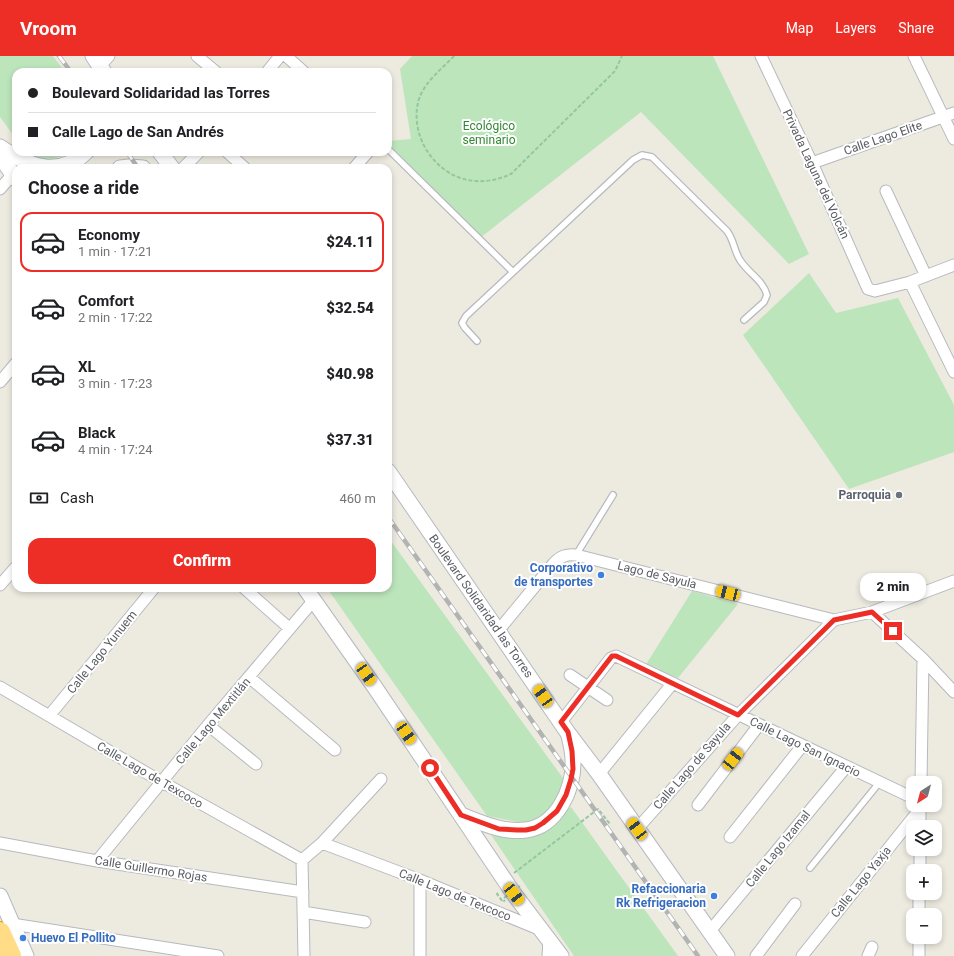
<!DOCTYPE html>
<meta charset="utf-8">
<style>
body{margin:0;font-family:Roboto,sans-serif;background:#f6f6f6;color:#202124;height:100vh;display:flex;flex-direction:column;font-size:15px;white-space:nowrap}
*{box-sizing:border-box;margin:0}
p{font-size:13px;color:#757577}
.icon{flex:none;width:22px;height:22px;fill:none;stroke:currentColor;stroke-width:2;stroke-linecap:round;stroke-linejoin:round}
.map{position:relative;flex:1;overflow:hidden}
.drawer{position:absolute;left:12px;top:108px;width:380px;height:428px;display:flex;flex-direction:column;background:#fff;border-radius:12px;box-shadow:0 2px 6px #0003}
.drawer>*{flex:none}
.hud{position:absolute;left:12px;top:12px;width:380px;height:88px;border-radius:12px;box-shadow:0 2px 6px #0003;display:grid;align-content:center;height:88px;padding:0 16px;background:#fff}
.needle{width:26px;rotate:216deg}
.fabs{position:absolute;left:906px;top:720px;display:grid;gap:8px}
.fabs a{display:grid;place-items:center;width:36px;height:36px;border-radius:8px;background:#fff;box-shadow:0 2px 6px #0003;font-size:20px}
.end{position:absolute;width:18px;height:18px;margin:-9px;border:5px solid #ed2e26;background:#fff;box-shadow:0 0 0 2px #fff}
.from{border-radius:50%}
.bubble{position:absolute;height:28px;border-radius:12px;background:#fff;box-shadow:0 2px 6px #0003;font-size:13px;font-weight:800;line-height:28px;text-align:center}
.car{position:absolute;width:12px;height:24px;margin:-12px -6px;border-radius:5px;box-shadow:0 0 3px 1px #0007;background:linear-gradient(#f5c518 24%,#345 0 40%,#f5c518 0 76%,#345 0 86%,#f5c518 0)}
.hud b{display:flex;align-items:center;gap:14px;height:38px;font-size:15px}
.hud b+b{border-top:1px solid #e0e0e0}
.hud i{width:10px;height:10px;background:#202124}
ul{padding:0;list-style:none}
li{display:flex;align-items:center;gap:12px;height:60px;margin:0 8px 6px;padding:0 8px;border:2px solid transparent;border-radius:12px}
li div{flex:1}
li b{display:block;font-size:15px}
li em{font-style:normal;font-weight:800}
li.active{border-color:#ed2e26}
li>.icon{width:36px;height:36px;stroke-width:1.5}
h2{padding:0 16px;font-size:18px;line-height:48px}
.pay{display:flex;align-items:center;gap:10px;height:44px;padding:0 16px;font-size:15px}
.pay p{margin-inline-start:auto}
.cta{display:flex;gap:8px;margin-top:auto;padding:8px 16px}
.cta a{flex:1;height:46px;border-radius:12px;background:#ed2e26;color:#fff;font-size:16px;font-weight:800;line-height:46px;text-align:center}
header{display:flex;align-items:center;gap:24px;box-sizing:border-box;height:56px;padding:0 20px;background:#ed2e26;color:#fff}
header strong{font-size:19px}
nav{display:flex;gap:22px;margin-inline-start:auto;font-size:14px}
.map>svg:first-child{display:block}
.green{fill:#bde5bc}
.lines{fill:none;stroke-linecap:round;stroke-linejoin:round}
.lane-casing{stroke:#b6b9be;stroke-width:8}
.street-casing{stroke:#b6b9be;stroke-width:13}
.secondary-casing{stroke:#b6bac0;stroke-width:17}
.highway-casing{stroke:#ed9a00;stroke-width:22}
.path{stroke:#94c7a1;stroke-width:2;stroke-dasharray:4 2;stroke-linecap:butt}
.lane{stroke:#fff;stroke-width:5.5}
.street{stroke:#fff;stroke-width:11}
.secondary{stroke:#fff;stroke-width:15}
.highway{stroke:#ffdc85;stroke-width:20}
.rail-casing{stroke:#b2b3b3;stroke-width:4.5}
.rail{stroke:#fff;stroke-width:3;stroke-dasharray:9;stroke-linecap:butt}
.path-bridge{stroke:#94c7a1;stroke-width:2;stroke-dasharray:4 2;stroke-linecap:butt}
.route{stroke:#ed2e26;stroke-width:5}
.worship-dot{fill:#6b7280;stroke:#fff;stroke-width:1.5}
.shop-dot{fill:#3f7fe0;stroke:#fff;stroke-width:1.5}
.labels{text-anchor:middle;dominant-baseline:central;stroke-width:4;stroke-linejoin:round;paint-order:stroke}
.park-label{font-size:12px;fill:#338734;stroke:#fff}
.street-label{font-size:12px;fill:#595d62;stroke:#fff}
.worship-label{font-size:12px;font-weight:bold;fill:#5b616d;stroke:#fff;text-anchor:end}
.shop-label{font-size:12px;font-weight:bold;fill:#366cbe;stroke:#fff;text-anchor:end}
</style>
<header>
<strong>Vroom</strong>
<nav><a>Map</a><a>Layers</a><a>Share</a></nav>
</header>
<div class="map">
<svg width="954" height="900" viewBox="0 0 954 900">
<rect width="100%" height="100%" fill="#edeae0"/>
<path class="green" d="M0,0H53L65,16H16V83L0,61Z
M412,0H713L809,198L789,208L641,56L480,182L388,90V85L411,83L400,13Z
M25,96H74C59,103 45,104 29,102Z
M809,217L836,257L898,242L954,349V396L849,433L743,279Z
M388,481L568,729L565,738L533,769L487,760L327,532H388Z
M692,535L738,548L678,622L645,610Z
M571,751L678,900H574L491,779L527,781Z"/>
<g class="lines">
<g class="lane-casing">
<path id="lane" d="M388,93L513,216
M477,285L465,272L462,267L466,260L633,104L642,99L652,101L727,175C734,184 734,195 740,204C748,217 763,224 767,239L764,246L744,264
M576,499L613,439
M810,812L879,727"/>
</g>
<g class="street-casing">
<path id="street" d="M197,0L216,16
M286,0L304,16
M761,0L812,107L868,233L875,235L910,226L954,209
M914,0L954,83
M100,10L109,0
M267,16L280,0
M227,96L245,112
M812,107L954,57
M183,112L199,96
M354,112L368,96
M0,133L13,118
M886,135L926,220
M910,226L954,316
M0,326L16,307
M0,529L16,511
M244,532L289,572
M872,556L923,603L954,636
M498,575L554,507C561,500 566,498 576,499L834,564L872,556L954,525
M570,619L607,644
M249,621L335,694
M0,631L162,726L302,804
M49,660L154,532
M561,666L611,602L616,600L913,742
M208,669L256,708
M599,718L672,628
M921,727L923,603
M698,749L759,669
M920,771V750
M637,773L738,659L834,564
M730,781L802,690
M0,787L97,805L303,836
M322,787L420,824L541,874
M97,805L208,669L314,544
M920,815V793
M420,824V900
M303,856L365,866
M919,859V837
M12,868L218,900
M710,875L846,711
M304,900L302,804L322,787L381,723
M548,900L549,883
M756,900L795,848
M802,900L920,753
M868,900L872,891
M919,900V881"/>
</g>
<g class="secondary-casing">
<path id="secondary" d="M93,0L104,16
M0,91C28,110 58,123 86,96
M160,96L172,112
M0,100L16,123
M120,112L129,111L143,112
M388,415L568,677L599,718L727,900
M305,532L374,630L514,838L561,900
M461,759C482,767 503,777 526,774C557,770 574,733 573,704C573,696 571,688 569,680
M0,840L26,900"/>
</g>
<g class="highway-casing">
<path id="highway" d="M0,876L11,900"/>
</g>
<path class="path" d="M454,0C442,13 425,25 419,43C408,80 436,122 475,125C488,126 500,123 511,118L615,15L622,0
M514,817L598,753L610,768
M498,837L497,838L503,846L505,844"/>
<use href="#lane" class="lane"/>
<use href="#street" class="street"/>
<use href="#secondary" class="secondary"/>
<use href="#highway" class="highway"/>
<g class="rail-casing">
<path id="rail" d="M59,0L71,16
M127,96L138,112
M388,461L698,900"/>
</g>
<use href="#rail" class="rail"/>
<path class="path-bridge" d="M504,842L520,830"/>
</g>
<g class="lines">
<path class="route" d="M430,712L461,759L499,773L517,774H526L535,772L543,767L557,755L566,739L571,723L573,713L572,695L568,676L561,666L612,600H616L738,659L834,564L872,556L893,575"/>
</g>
<circle class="worship-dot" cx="899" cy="439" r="4"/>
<g class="shop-dot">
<circle cx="601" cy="519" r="4"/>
<circle cx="714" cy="840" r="4"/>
<circle cx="23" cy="882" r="4"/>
</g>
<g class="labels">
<g class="park-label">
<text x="489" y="70">Ecológico<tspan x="489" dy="14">seminario</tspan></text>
</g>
<g class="street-label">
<text transform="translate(883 82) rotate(-19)">Calle Lago Elite</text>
<text transform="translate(816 118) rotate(65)">Privada Laguna del Volcán</text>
<text transform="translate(657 519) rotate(14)">Lago de Sayula</text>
<text transform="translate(481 550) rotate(55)">Boulevard Solidaridad las Torres</text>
<text transform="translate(102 596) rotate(-51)">Calle Lago Yunuem</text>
<text transform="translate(213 665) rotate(-50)">Calle Lago Mextitlán</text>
<text transform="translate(805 691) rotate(26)">Calle Lago San Ignacio</text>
<text transform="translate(692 710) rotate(-49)">Calle Lago de Sayula</text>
<text transform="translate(150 719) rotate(30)">Calle Lago de Texcoco</text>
<text transform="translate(778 793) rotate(-51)">Calle Lago Izamal</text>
<text transform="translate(151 813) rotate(9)">Calle Guillermo Rojas</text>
<text transform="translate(861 826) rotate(-51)">Calle Lago Yaxja</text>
<text transform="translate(455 839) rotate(22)">Calle Lago de Texcoco</text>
</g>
<g class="worship-label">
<text x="891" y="439">Parroquia</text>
</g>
<g class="shop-label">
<text x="593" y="512">Corporativo<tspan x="593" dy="14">de transportes</tspan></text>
<text x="706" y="833">Refaccionaria<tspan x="706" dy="14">Rk Refrigeracion</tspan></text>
<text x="31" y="882" text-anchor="start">Huevo El Pollito</text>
</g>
</g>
</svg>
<div class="fabs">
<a><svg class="needle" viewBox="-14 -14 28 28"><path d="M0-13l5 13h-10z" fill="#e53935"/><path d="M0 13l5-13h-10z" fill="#757577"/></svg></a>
<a><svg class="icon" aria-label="layers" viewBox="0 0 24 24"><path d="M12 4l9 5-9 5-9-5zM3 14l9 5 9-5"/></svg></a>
<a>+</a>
<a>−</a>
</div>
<i class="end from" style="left:430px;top:712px"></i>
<i class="end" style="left:893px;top:575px"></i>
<div class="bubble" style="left:860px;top:517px;width:66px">2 min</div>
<i class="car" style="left:728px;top:537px;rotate:284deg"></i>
<i class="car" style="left:366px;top:618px;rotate:145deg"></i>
<i class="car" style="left:543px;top:640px;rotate:325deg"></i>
<i class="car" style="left:406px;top:677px;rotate:146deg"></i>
<i class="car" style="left:733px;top:703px;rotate:38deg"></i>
<i class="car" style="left:637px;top:773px;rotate:323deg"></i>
<i class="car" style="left:514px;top:838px;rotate:142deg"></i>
<div class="hud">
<b><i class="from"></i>Boulevard Solidaridad las Torres</b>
<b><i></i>Calle Lago de San Andrés</b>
</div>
<section class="drawer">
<h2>Choose a ride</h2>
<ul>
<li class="active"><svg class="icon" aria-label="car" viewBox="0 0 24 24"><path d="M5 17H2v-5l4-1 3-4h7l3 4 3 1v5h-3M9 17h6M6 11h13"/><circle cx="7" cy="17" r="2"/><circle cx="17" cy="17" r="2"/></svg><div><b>Economy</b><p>1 min · 17:21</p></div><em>$24.11</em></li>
<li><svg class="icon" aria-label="car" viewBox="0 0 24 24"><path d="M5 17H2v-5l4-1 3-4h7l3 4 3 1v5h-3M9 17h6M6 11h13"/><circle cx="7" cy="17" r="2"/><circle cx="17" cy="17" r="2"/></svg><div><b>Comfort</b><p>2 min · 17:22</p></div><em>$32.54</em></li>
<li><svg class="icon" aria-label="car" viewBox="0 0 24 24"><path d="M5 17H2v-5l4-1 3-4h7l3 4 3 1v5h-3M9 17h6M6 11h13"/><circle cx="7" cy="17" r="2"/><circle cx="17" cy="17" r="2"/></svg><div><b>XL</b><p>3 min · 17:23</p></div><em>$40.98</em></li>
<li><svg class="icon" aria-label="car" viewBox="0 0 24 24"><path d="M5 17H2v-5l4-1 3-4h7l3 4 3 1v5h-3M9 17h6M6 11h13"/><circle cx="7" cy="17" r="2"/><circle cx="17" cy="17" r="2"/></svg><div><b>Black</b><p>4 min · 17:24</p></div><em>$37.31</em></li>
</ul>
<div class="pay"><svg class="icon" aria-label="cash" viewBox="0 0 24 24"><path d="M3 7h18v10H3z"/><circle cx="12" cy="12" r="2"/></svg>Cash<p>460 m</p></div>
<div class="cta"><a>Confirm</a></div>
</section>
</div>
